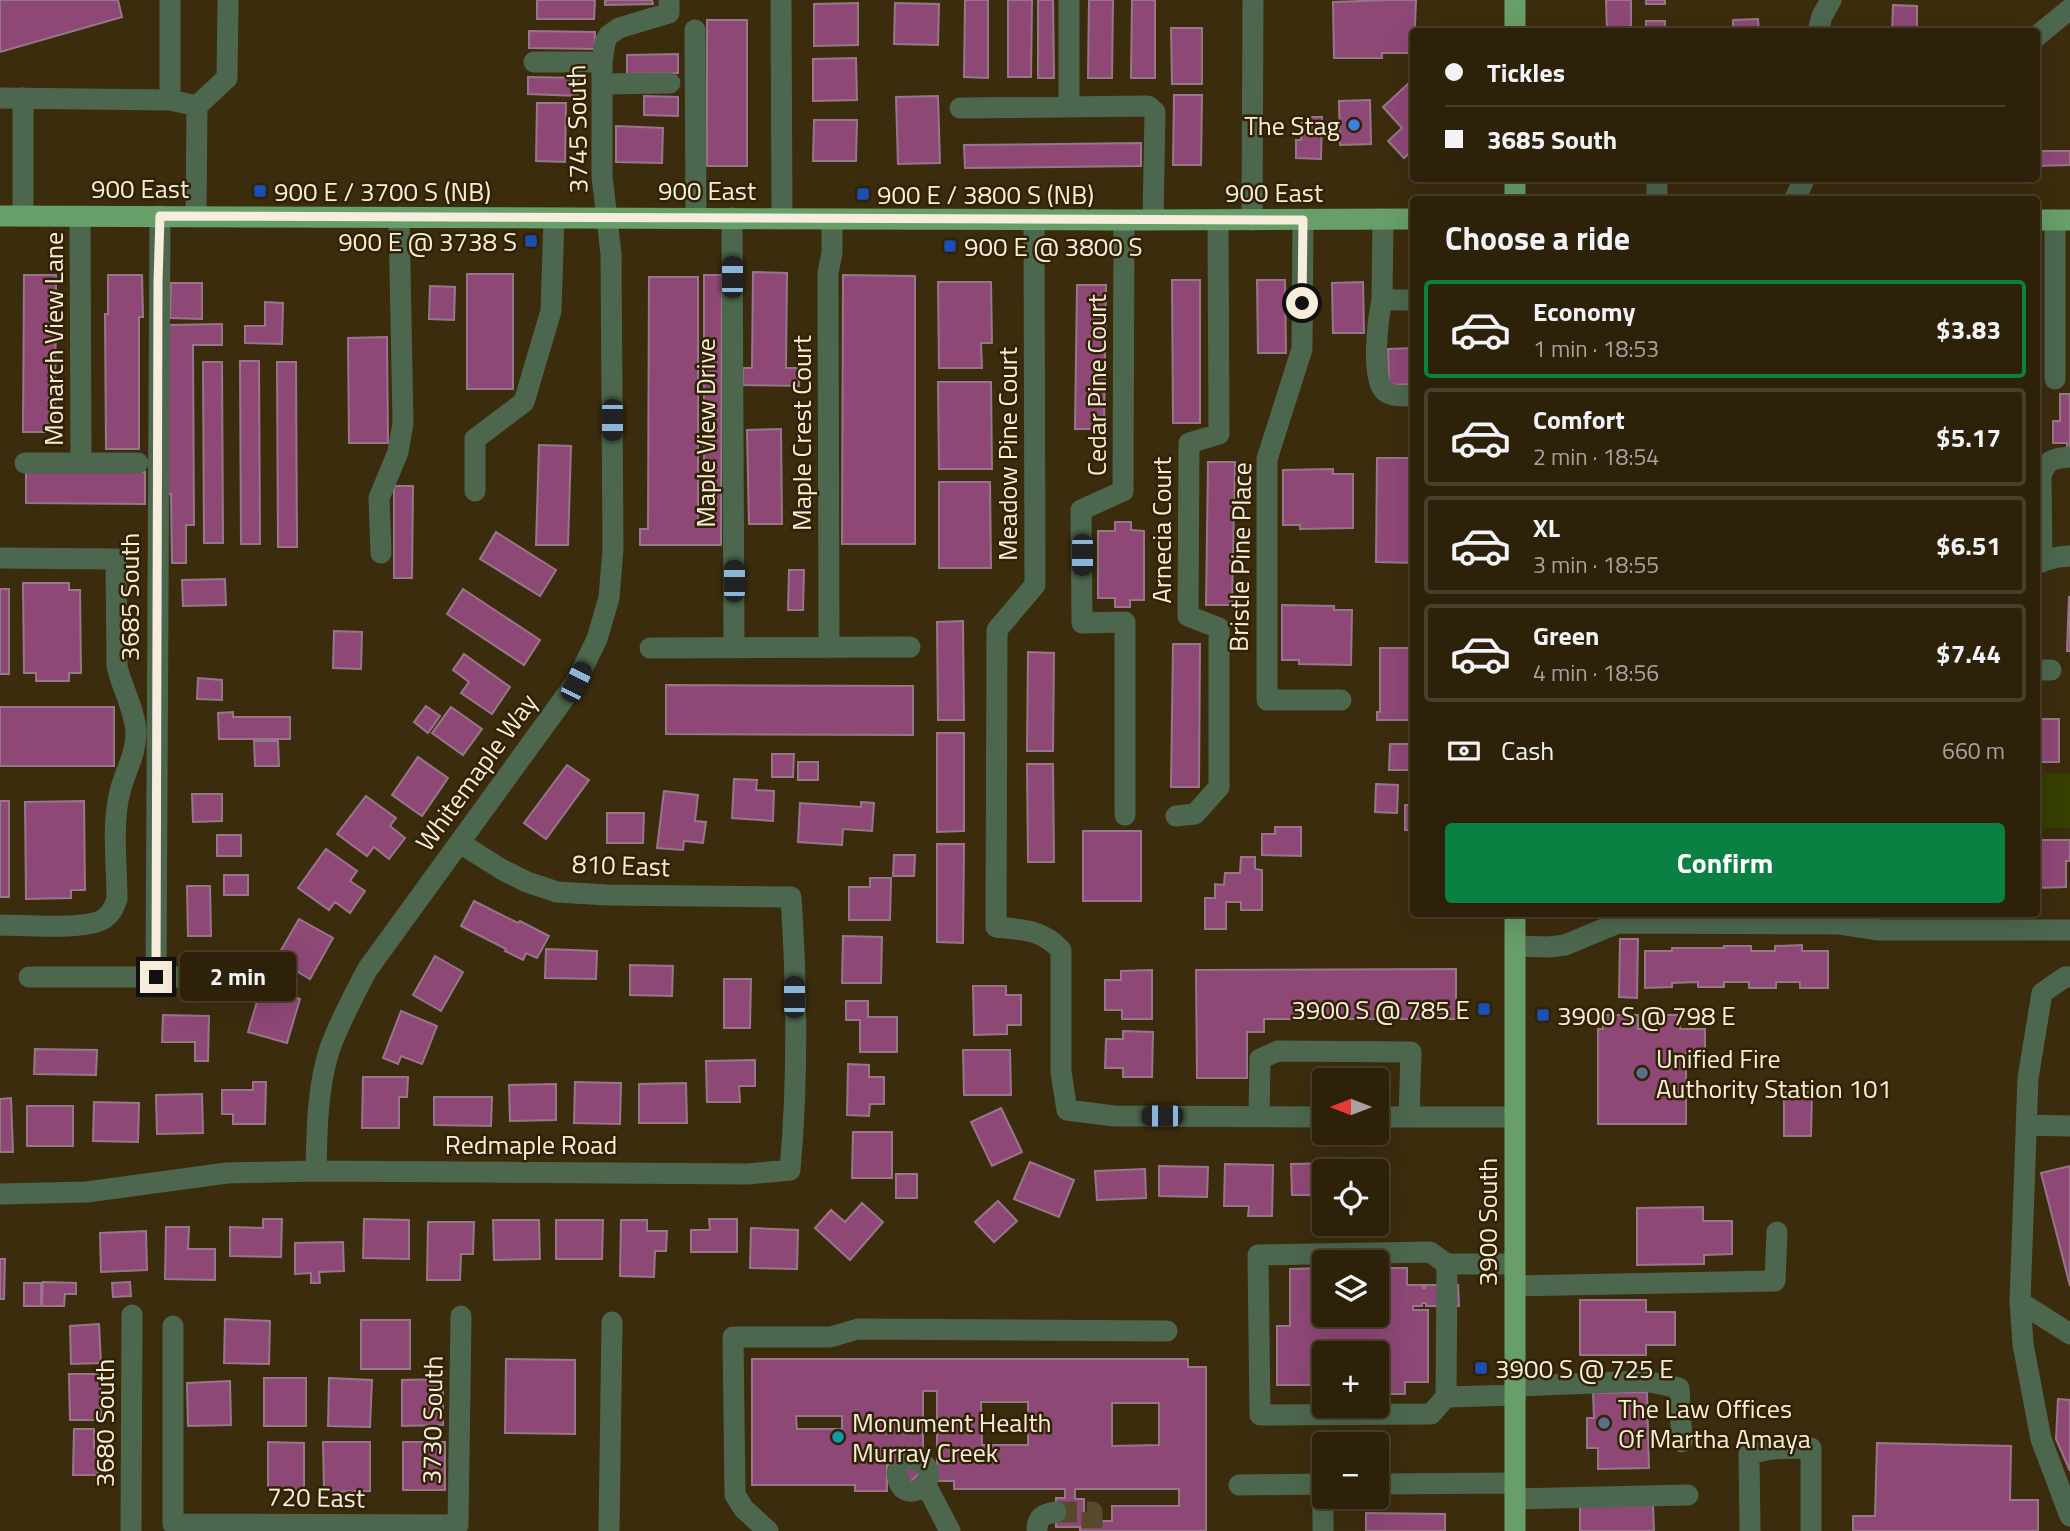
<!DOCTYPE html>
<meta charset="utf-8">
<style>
body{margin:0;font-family:"Titillium Web",sans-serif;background:#392e18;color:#f1f3f6;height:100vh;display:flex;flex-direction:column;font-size:26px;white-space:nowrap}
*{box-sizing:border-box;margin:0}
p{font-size:23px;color:#a7a39c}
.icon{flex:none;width:38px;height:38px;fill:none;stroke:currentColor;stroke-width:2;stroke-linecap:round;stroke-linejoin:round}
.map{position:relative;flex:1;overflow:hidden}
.sheet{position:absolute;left:1410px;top:196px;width:630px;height:721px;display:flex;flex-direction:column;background:#2d210a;border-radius:7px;box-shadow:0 7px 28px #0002,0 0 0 2px #483e2b}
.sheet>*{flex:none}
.top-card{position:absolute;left:1410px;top:28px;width:630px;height:154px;border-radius:7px;box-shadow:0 7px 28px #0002,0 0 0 2px #483e2b;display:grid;align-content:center;height:154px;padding:0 35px;background:#2d210a}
.needle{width:46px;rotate:270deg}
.buttons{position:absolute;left:1312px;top:1068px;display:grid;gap:14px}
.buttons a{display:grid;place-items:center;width:77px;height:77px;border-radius:7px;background:#2d210a;box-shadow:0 7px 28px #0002,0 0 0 2px #483e2b;font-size:35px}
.end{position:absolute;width:32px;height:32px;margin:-16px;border:9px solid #f7eddc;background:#111;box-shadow:0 0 0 4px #111}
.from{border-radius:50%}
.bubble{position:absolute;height:49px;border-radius:7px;background:#2d210a;box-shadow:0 7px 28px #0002,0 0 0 2px #483e2b;font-size:23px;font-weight:700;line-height:49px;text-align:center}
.car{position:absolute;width:21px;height:42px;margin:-21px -10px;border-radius:9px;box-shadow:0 0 5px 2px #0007;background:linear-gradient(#222 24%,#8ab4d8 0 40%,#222 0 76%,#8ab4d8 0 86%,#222 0)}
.top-card b{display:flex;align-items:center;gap:24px;height:66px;font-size:26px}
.top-card b+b{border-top:2px solid #483e2b}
.top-card i{width:18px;height:18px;background:#f1f3f6}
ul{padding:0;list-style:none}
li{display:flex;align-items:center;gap:21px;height:98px;margin:0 14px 10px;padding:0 21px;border:4px solid #483e2b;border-radius:7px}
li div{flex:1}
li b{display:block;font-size:26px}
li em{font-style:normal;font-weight:700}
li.on{border-color:#0b8043}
li>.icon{width:63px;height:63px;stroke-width:1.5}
h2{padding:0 35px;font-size:32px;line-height:84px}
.pay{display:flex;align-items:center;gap:18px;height:77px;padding:0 35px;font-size:26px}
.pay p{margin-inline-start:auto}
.primary-button{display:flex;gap:14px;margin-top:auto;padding:14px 35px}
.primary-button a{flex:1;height:80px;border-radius:7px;background:#0b8043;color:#fff;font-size:28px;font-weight:700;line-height:80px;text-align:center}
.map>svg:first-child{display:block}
.green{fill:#363f00}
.building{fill:#8e4876;stroke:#97768a;stroke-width:2;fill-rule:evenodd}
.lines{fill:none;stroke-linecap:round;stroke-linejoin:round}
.minor-tunnel{stroke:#58492d;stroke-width:21;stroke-dasharray:21 10;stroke-linecap:butt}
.minor{stroke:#4d674e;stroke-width:21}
.major{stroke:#689e6a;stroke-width:21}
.route{stroke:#f7eddc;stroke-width:9}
.shop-dot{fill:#3f7fe0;stroke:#312204;stroke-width:2.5}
.transit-dot{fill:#1a4fb4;stroke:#312204;stroke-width:2.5}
.service-dot{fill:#5c6f8a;stroke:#312204;stroke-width:2.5}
.culture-dot{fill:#0f9aa8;stroke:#312204;stroke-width:2.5}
.labels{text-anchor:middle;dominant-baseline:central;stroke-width:5;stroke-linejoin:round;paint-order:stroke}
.poi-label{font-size:26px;fill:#f7eddc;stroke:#312204;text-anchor:start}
.street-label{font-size:26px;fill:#f7eddc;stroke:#312204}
</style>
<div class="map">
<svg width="2070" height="1531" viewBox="0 0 2070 1531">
<rect width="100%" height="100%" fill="#3c2c0e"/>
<path class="green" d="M2037,773H2070V828H2037Z"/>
<path class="building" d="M0,0H118L122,17L0,52Z
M537,0H595L594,19H537Z
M605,0H652L653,4L605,5Z
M965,0H988V78L964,77Z
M1008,0H1032L1031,77H1008Z
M1038,0H1053L1054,78H1038Z
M1089,0H1113L1112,78H1088Z
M1132,0H1155V78H1131Z
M1388,0H1416L1414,53H1382V58H1334L1333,2Z
M1606,0H1631V32H1607Z
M1646,0H1665V4H1646Z
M858,3V45L814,46V4Z
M895,3L939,4L938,45L894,44Z
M1893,5L1917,6V32H1892Z
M1758,19L1759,32H1733V20Z
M707,20H747V166H707Z
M1646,21H1665V32H1646Z
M1171,28H1202V84H1172Z
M529,31L595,32V49L529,48Z
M678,54V73L627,74V55Z
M856,58L857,100L813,101V59Z
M528,77L579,78L578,96L528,94Z
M1410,82L1414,87V149L1404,158L1388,141L1402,128L1383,107Z
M1174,95H1202L1201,165H1173Z
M644,96L678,97V116L644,115Z
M938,96L940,163L898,164L896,97Z
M1370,100L1371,144L1340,145L1339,101Z
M537,103H566L565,162L536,161Z
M1302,117H1322L1321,159L1296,158V140H1301Z
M814,120H857L856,161H813Z
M616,126L663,128L662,163L616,162Z
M1141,143V166L965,168L964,145Z
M2037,151H2070V165L2037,166Z
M753,272L787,273L786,368H799V386L743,385V368H752Z
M467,274H513V389H467Z
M24,275H56L55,432H23Z
M108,275H142L143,317H139V449H106L105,314H108Z
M704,275H722L721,545H640V529H648L649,277H698V525H704Z
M843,275L915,276V544H842Z
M1172,280H1200V423H1173Z
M1257,280H1285L1286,353H1258Z
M938,282H991L992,343H981L982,368H939Z
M1363,282L1364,333H1333L1332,283Z
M2037,282H2041V397H2037Z
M171,283H202V319L170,318Z
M1077,285H1106L1104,429H1075Z
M430,286L455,287L454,320L429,319Z
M265,302L283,303L282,344L245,343V326H265Z
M222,324V345H193L194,525H186V563H172L171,494H167V325Z
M387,337L388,443H349L348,338Z
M1414,348V384L1389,385L1388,349Z
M240,361H259L260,544H241Z
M203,362H222L223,543H204Z
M277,362H296L297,547H278Z
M938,382H991L992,469H939Z
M2060,394H2070V450H2067V443H2053V421H2060Z
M781,429L782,524H749L747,430Z
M539,445L571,446L568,545H536Z
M1414,453V563L1376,562L1377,458H1414Z
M1208,462H1235L1232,605H1206Z
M1333,469V474H1353V528L1300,529V525H1283V470Z
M26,471L145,472V504L26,503Z
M939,482H990L991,568H939Z
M394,486H413L412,578H394Z
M1115,522H1131V530L1144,531V600H1130V607H1115V598H1098V531H1115Z
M496,532L556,570L540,596L480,559Z
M789,570H804L803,610H788Z
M225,579L226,605L183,606L182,580Z
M23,583H69V590H80L81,673H69V681H36V673H24Z
M0,589H9V674H0Z
M463,589L540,640L524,665L447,614Z
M2069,597H2070V651H2067Z
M1282,605L1334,606V610H1352L1351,665L1299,664V660H1282Z
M963,621L964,720H938L937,622Z
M334,631L362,632L361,669L333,668Z
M1173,644H1200L1199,787H1171Z
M1380,648H1414V720H1377V712H1380Z
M1028,652L1054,653L1053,751H1027Z
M464,654L510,687L492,714L461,693L469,682L453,670Z
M198,678L222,680V700L197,699Z
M666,685L913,686V735L666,734Z
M426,706L440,716L428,733L414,722Z
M0,707H114V766H0Z
M451,707L482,729L463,755L432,733Z
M233,712V717H290V739H219L218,713Z
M2037,719H2059V762H2037Z
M937,733H964V831L937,832Z
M254,741H278L279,766H255Z
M1390,744H1414V770H1389Z
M772,754H794L793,777H772Z
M418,757L448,778L422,816L392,795Z
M798,762H818V780H798Z
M1027,764H1053L1054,862H1028Z
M567,765L589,780L546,839L524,823Z
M734,779L757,780L756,790L774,791L773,821L732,818Z
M1376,784L1398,785L1397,813L1375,812Z
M664,791L698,795L695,821L706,822L703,843L684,841L683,850L657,848Z
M192,794H222V821L193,822Z
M366,796L396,818L390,826L405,838L389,859L374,847L367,856L337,834Z
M0,801H9V897H0Z
M84,801L85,890H71V898L26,899L25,802Z
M861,802L874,803L872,831L843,829L842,845L798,842L800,803L861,807Z
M1405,805H1414V830H1405Z
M607,813H644L643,843H607Z
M1275,827H1301V856L1262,855V834H1275Z
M1083,831H1141V901H1083Z
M217,835H241V856H217Z
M2038,840H2070V861H2066V887L2037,888Z
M937,844H964L963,943L937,942Z
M326,849L357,871L350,881L365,891L350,913L335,902L329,910L298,888Z
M894,855H915L914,876H893Z
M1241,857H1255V869L1262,870V910H1241V902H1226V929H1205V898H1215V884L1224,885L1225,873H1240Z
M224,875H248V895H224Z
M870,878H891L890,920H849V887H870Z
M187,886H210L211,936H188Z
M474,901L518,923L520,921L549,936L537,958L526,953L523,960L505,951L506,949L461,926Z
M299,919L333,938L310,979L276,959Z
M843,936L882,937L881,983H842Z
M1620,939H1638L1637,998L1619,997Z
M1802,945V951H1828V988H1800V982H1776V988H1749V982H1724V987H1698V982L1672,983V987L1645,988V951H1672V948H1724V946H1751V951H1775V946Z
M546,949L597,951L596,979L545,978Z
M435,956L463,972L441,1011L413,995Z
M630,965L673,966L672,996L630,995Z
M1456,969V1019H1264V1032H1247V1078H1197L1196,970Z
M1152,970V1019H1122V1010H1105V980H1121V971Z
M724,979H751L750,1028H724Z
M973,986H1006V995H1021V1025H1007V1034L974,1035Z
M261,988L300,999L287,1043L248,1032Z
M846,1001H868V1017H897V1052H860V1020H846Z
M401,1011L437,1026L422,1064L401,1056L398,1064L383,1058Z
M163,1015L209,1016L208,1061H195V1042H162Z
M1603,1015H1638V1029H1657V1015H1680V1029H1705V1053H1686V1124H1598V1029H1603Z
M1123,1031L1153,1032L1152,1077H1123V1068H1105L1106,1039H1123Z
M35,1049L97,1050L96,1075L34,1074Z
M963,1050H1010L1011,1095H964Z
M755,1060V1086H739L740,1102H707L706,1061Z
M848,1064L869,1065V1077H884V1104H870L869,1116L847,1115Z
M363,1077H408L407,1097H399V1128H362Z
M253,1082H266L265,1124H233V1114H222V1090H253Z
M575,1082L621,1083L620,1124L574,1123Z
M686,1083L687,1123H639V1084Z
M556,1084V1120L510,1121L509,1085Z
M1784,1092H1812L1811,1136H1784Z
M202,1094L203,1133L157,1134L156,1095Z
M434,1097H492L491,1126L434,1125Z
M11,1098L13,1152H0V1099Z
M94,1102L139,1103L138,1142L93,1141Z
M27,1106H73V1146H27Z
M1001,1108L1022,1152L992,1166L971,1122Z
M853,1132H892V1178H852Z
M1030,1162L1074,1180L1059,1217L1014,1199Z
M1334,1163L1335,1170L1350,1171H1325V1195H1292L1291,1164Z
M1225,1164L1273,1165L1272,1216H1248L1249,1206H1224Z
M1159,1166L1208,1167L1207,1197L1159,1196Z
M2070,1166V1286L2041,1173Z
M1145,1169L1146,1198L1097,1200L1095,1171Z
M896,1174H917V1198H896Z
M998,1201L1017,1221L994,1242L975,1222Z
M862,1203L883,1222L850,1260L815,1228L831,1210L845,1222Z
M1703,1207V1221H1732V1254L1704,1255V1264L1637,1265V1208Z
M263,1219H282L281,1257L230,1256V1227L263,1228Z
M364,1219L409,1220V1259L363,1258Z
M709,1219H737V1252H691V1230H710Z
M493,1220H539L540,1259L494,1260Z
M556,1220H603L602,1259H556Z
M621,1220H647V1231H667L666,1251H655L654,1277L620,1276Z
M428,1222H474L473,1254H461L460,1280H427Z
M166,1227H189L188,1249H215V1280L165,1279Z
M751,1228L798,1230L797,1269L750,1268Z
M146,1231L147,1270L101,1272L100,1233Z
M343,1242L344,1271L319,1272L320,1283H311V1273L295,1274V1243Z
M0,1259H5L4,1299H0Z
M1325,1268V1314H1377V1268H1407V1285H1423V1288H1425V1285H1458L1459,1306H1426V1303H1422V1306H1413V1310H1428V1382H1405V1394H1377V1353H1325V1385H1277V1326H1290V1269Z
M43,1282L76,1283V1294H65L64,1306H42Z
M130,1282L131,1296L113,1297L112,1283Z
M24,1283H41V1306H24Z
M1580,1300H1646V1312H1675V1345H1646V1355H1580Z
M225,1319L270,1321L269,1364L224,1363Z
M361,1320H410V1369H361Z
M99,1324L101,1363L71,1364L70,1326Z
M506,1359L575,1360V1434L505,1433Z
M752,1359H1188V1367H1206V1531H1080V1527H1056V1498H1065V1489H954V1481H937V1391H923V1449H901L923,1470L908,1484L887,1463V1491H855V1485H752ZM981,1402H1028V1445H982ZM1112,1403H1159V1445L1112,1446ZM796,1416H842V1429H797ZM1075,1489H1179V1506H1112V1521H1084V1499H1075Z
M69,1374H100L101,1420H70Z
M264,1378H306V1426H264Z
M329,1378L372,1380L370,1427L328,1426Z
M443,1379V1425L402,1426V1380Z
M230,1381L231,1425L188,1426L187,1383Z
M1647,1392L1649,1468L1598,1469V1448H1587V1418H1594L1593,1393Z
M2058,1399L2070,1400V1471L2056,1439Z
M74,1429H94V1449H99L98,1475H73Z
M268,1442L304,1443V1490H268Z
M323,1442H370V1491L324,1492Z
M403,1442H445V1490H403Z
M1877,1443L2011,1446L2010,1500H2038V1531H1853V1516H1875Z
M1653,1505L1654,1531H1580V1506Z
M1366,1513L1445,1514V1531H1366Z"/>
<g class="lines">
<path class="minor-tunnel" d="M1056,1512H1092V1531"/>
<path class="minor" d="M170,0V100
M781,0L782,219
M695,30L696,218
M1818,32L1822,16L1831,0
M2037,36L2070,9
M534,62H602
M602,84L670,83
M0,98L170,100L197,106L196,216
M197,106L227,78L228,0
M1069,107V0
M960,108L1148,106L1155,112L1153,220
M1657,178V200
M1794,200L1805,178
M23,216V98
M80,216L81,463
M732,218L734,647
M1034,219L1035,585L997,630L996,927C1023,930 1042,929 1061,950V1072L1067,1110L1114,1116L1325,1117
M1383,219L1382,300H1414
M1124,220L1123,491L1081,510L1082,623L1125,622V815
M1252,220L1253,0
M1303,220L1302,349L1267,459V700H1341
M2055,220V379
M1382,300C1378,318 1370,382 1386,392C1394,397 1405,396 1414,396
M25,463H138
M475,491V439L524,402L551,311L554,218
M381,553L379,498L398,452L403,423L399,217
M0,558L116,559L117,666C122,689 135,709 136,733C136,757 123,774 119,796C112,827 117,867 117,899C114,907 112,913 105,918C88,931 24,925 0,925
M2042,562L2041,477C2045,460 2054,458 2070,457
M2037,563L2058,557L2070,556
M650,648L910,647
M829,648L828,273L832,253V219
M2037,670H2051
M1176,816L1195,814L1219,787V628L1188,616L1189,443L1219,434L1218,220
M1515,946L1549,947L1565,945L1618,923L1840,924L1879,930H2070
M29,977H199
M156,977L160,216
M2070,977H2065L2042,993L2028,1078L2020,1302L2023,1344L2041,1439L2070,1516
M1259,1117L1260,1059L1278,1051L1411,1052L1409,1117
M1377,1117H1515
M2026,1125L2070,1126
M316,1171C317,1131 317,1087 330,1048C340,1021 354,995 367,970L576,682L597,639L609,598L613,549L611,254L602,176V62L605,42L609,35L619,28L669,13V0
M0,1194L87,1192L227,1173L316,1171L748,1174L790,1170C798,1081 797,987 791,897L607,895L557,892L527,882L501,869L460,843
M1515,1264H1447L1430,1252L1258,1255L1260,1415L1431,1414L1446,1397L1516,1395
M1515,1286L1775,1281L1777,1232
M2020,1302L2070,1334
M173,1326V1524L458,1525L461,1316
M1516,1386L1645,1381L1679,1388L1682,1442
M1446,1397L1447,1264
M897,1473C901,1516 956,1471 912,1459
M1377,1484L1515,1483
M926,1485L950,1531
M1239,1485L1323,1484V1531
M1515,1499L1688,1495
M131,1531L132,1315
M609,1531L612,1322
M768,1531L744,1509L735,1495L733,1337H830L858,1329L1167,1331
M1037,1531C1037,1517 1043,1514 1056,1512
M1750,1531L1749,1454L1771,1449L1811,1448V1531"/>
<path class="major" d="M1515,0V32
M1515,178V200
M0,216L1124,220L1414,219
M2037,220H2070
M1515,914V1531"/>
</g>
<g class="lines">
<path class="route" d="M156,977L158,282L160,216L1303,220L1302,303"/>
</g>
<circle class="shop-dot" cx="1354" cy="125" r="7"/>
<g class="transit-dot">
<rect x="253" y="184" width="14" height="14" rx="3.5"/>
<rect x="856" y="187" width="14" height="14" rx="3.5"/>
<rect x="524" y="234" width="14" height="14" rx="3.5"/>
<rect x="943" y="239" width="14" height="14" rx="3.5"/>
<rect x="1477" y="1002" width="14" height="14" rx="3.5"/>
<rect x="1536" y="1008" width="14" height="14" rx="3.5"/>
<rect x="1474" y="1361" width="14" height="14" rx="3.5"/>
</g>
<g class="service-dot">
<circle cx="1642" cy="1073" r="7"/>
<circle cx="1604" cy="1423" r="7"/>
</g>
<circle class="culture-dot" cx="838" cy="1437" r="7"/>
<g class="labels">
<g class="poi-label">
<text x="1340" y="125" text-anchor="end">The Stag</text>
<text x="274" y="191">900 E / 3700 S (NB)</text>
<text x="877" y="194">900 E / 3800 S (NB)</text>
<text x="517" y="241" text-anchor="end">900 E @ 3738 S</text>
<text x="964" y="246">900 E @ 3800 S</text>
<text x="1470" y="1009" text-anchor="end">3900 S @ 785 E</text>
<text x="1557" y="1015">3900 S @ 798 E</text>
<text x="1656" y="1058">Unified Fire<tspan x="1656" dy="30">Authority Station 101</tspan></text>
<text x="1495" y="1368">3900 S @ 725 E</text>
<text x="1618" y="1408">The Law Offices<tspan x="1618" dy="30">Of Martha Amaya</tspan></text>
<text x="852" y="1422">Monument Health<tspan x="852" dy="30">Murray Creek</tspan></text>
</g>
<g class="street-label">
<text transform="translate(577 129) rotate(-91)">3745 South</text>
<text x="140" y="188">900 East</text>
<text x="707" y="190">900 East</text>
<text x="1274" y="192">900 East</text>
<text transform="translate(53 339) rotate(-90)">Monarch View Lane</text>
<text transform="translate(1096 385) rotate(-90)">Cedar Pine Court</text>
<text transform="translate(705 433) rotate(-90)">Maple View Drive</text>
<text transform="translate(801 433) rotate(-90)">Maple Crest Court</text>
<text transform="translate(1007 454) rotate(-90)">Meadow Pine Court</text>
<text transform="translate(1161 530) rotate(-90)">Arnecia Court</text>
<text transform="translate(1240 557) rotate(-89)">Bristle Pine Place</text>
<text transform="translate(129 597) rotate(-90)">3685 South</text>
<text transform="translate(476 772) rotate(-54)">Whitemaple Way</text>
<text transform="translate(621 865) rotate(2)">810 East</text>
<text x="531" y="1144">Redmaple Road</text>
<text transform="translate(1487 1222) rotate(-90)">3900 South</text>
<text transform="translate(432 1420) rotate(-89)">3730 South</text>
<text transform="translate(104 1423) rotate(-90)">3680 South</text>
<text transform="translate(316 1497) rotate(1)">720 East</text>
</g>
</g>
</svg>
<div class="buttons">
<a><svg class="needle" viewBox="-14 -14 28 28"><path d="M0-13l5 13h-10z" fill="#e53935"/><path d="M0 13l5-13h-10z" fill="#a7a39c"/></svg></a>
<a><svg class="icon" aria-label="locate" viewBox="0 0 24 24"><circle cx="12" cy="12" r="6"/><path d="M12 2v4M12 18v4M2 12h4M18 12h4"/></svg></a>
<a><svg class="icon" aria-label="layers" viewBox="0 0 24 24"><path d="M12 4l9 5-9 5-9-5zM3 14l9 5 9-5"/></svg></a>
<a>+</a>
<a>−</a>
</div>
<i class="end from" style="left:1302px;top:303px"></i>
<i class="end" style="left:156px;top:977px"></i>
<div class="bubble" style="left:180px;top:952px;width:116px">2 min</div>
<i class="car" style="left:732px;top:277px;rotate:0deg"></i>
<i class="car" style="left:612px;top:420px;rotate:180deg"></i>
<i class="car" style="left:1082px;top:555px;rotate:180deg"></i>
<i class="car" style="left:734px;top:581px;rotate:0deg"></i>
<i class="car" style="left:576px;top:682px;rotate:26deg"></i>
<i class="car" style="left:794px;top:997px;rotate:0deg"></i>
<i class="car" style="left:1162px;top:1116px;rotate:270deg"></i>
<div class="top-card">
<b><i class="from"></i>Tickles</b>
<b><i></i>3685 South</b>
</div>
<section class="sheet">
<h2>Choose a ride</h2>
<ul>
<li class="on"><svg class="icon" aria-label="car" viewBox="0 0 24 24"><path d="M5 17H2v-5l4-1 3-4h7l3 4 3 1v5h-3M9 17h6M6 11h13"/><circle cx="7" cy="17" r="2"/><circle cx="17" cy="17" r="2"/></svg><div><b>Economy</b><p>1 min · 18:53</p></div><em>$3.83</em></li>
<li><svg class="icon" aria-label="car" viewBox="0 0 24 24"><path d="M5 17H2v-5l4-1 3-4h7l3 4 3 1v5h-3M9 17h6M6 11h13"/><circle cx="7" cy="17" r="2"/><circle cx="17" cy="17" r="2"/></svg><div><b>Comfort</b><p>2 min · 18:54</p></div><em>$5.17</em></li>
<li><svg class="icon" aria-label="car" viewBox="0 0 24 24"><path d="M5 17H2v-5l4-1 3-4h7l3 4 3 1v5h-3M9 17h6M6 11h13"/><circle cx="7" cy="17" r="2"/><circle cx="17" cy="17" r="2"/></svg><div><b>XL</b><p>3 min · 18:55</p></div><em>$6.51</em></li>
<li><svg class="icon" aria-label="car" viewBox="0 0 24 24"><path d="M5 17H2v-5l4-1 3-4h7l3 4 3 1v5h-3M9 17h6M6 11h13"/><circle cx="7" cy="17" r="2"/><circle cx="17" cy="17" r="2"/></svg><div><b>Green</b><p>4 min · 18:56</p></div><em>$7.44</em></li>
</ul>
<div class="pay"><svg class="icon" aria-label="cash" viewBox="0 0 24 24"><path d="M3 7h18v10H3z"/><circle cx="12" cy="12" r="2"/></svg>Cash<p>660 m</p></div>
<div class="primary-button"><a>Confirm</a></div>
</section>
</div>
